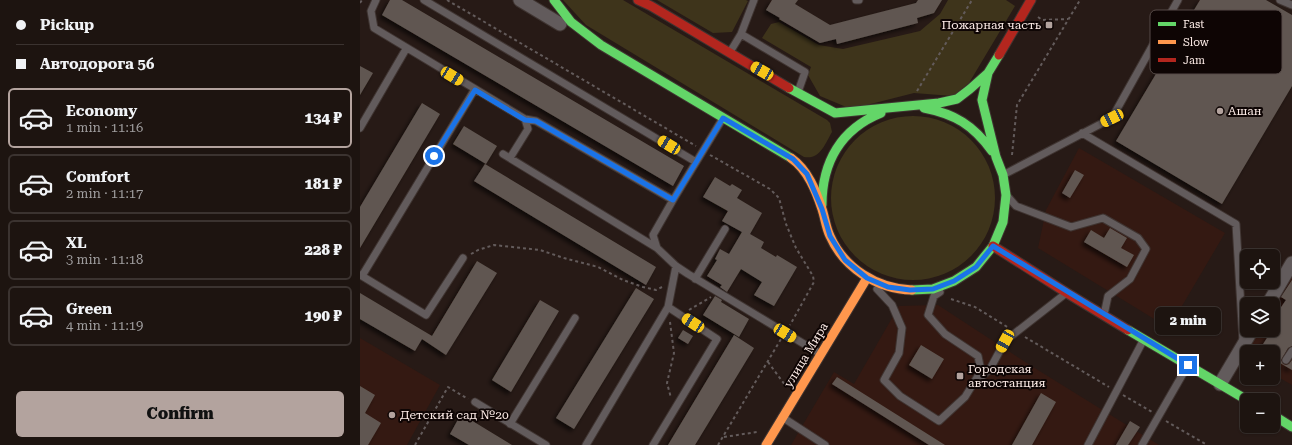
<!DOCTYPE html>
<meta charset="utf-8">
<style>
body{margin:0;font-family:"Roboto Serif",serif;background:#251d19;color:#f1f3f6;height:100vh;display:flex;flex-direction:column;font-size:15px;white-space:nowrap}
*{box-sizing:border-box;margin:0}
p{font-size:13px;color:#a09e9f}
.icon{flex:none;width:22px;height:22px;fill:none;stroke:currentColor;stroke-width:2;stroke-linecap:round;stroke-linejoin:round}
.map{position:relative;flex:1;overflow:hidden}
.side{display:flex;flex-direction:column;background:#1d1410;width:360px}
.side>*{flex:none}
.top-card{display:grid;align-content:center;height:88px;padding:0 16px;background:#1d1410}
.controls{position:absolute;left:880px;top:249px;display:grid;gap:8px}
.controls a{display:grid;place-items:center;width:40px;height:40px;border-radius:6px;background:#1d1410;box-shadow:0 1px 3px #0004,0 0 0 1px #3b3330;font-size:20px}
.end{position:absolute;width:18px;height:18px;margin:-9px;border:5px solid #1a73e8;background:#fff;box-shadow:0 0 0 2px #fff}
.from{border-radius:50%}
.bubble{position:absolute;height:28px;border-radius:6px;background:#1d1410;box-shadow:0 1px 3px #0004,0 0 0 1px #3b3330;font-size:13px;font-weight:800;line-height:28px;text-align:center}
.car{position:absolute;width:12px;height:24px;margin:-12px -6px;border-radius:5px;box-shadow:0 0 3px 1px #0007;background:linear-gradient(#f5c518 24%,#345 0 40%,#f5c518 0 76%,#345 0 86%,#f5c518 0)}
.top-card b{display:flex;align-items:center;gap:14px;height:38px;font-size:15px}
.top-card b+b{border-top:1px solid #3b3330}
.top-card i{width:10px;height:10px;background:#f1f3f6}
ul{padding:0;list-style:none}
li{display:flex;align-items:center;gap:12px;height:60px;margin:0 8px 6px;padding:0 8px;border:2px solid #3b3330;border-radius:6px}
li div{flex:1}
li b{display:block;font-size:15px}
li em{font-style:normal;font-weight:800}
li.selected{border-color:#b3a39e}
li>.icon{width:36px;height:36px;stroke-width:1.5}
.button{display:flex;gap:8px;margin-top:auto;padding:8px 16px}
.button a{flex:1;height:46px;border-radius:6px;background:#b3a39e;color:#111;font-size:16px;font-weight:800;line-height:46px;text-align:center}
main{display:flex;flex:1;min-height:0}
.map>svg:first-child{display:block}
.built{fill:#341912}
.green{fill:#3e341b}
.building{fill:#615751;filter:url(#shadow)}
.lines{fill:none;stroke-linecap:round;stroke-linejoin:round}
.lane-casing{stroke:#3f3431;stroke-width:9}
.street-casing{stroke:#3f3431;stroke-width:15}
.fast-casing{stroke:#3f3431;stroke-width:11}
.slow-casing{stroke:#3f3431;stroke-width:11}
.jam-casing{stroke:#3f3431;stroke-width:11}
.path{stroke:#635b5b;stroke-width:2;stroke-dasharray:3 3;stroke-linecap:butt}
.lane{stroke:#625b5c;stroke-width:7}
.street{stroke:#625b5c;stroke-width:13}
.fast{stroke:#63d668;stroke-width:9}
.slow{stroke:#ff974d;stroke-width:9}
.jam{stroke:#b3261e;stroke-width:9}
.route{stroke:#1a73e8;stroke-width:5}
.poi-dot{fill:#b3a39e;stroke:#0e0504;stroke-width:1.5}
.labels{text-anchor:middle;dominant-baseline:central;stroke-width:4;stroke-linejoin:round;paint-order:stroke}
.poi-label{font-size:12px;fill:#feede8;stroke:#0e0504;text-anchor:start}
.street-label{font-size:12px;fill:#feede8;stroke:#0e0504}
.key{fill:#0e0504;stroke:#564b48;stroke-width:1}
.key-label{font-size:11px;fill:#feede8}
</style>
<main>
<section class="side">
<div class="top-card">
<b><i class="from"></i>Pickup</b>
<b><i></i>Автодорога 56</b>
</div>
<ul>
<li class="selected"><svg class="icon" aria-label="car" viewBox="0 0 24 24"><path d="M5 17H2v-5l4-1 3-4h7l3 4 3 1v5h-3M9 17h6M6 11h13"/><circle cx="7" cy="17" r="2"/><circle cx="17" cy="17" r="2"/></svg><div><b>Economy</b><p>1 min · 11:16</p></div><em>134 ₽</em></li>
<li><svg class="icon" aria-label="car" viewBox="0 0 24 24"><path d="M5 17H2v-5l4-1 3-4h7l3 4 3 1v5h-3M9 17h6M6 11h13"/><circle cx="7" cy="17" r="2"/><circle cx="17" cy="17" r="2"/></svg><div><b>Comfort</b><p>2 min · 11:17</p></div><em>181 ₽</em></li>
<li><svg class="icon" aria-label="car" viewBox="0 0 24 24"><path d="M5 17H2v-5l4-1 3-4h7l3 4 3 1v5h-3M9 17h6M6 11h13"/><circle cx="7" cy="17" r="2"/><circle cx="17" cy="17" r="2"/></svg><div><b>XL</b><p>3 min · 11:18</p></div><em>228 ₽</em></li>
<li><svg class="icon" aria-label="car" viewBox="0 0 24 24"><path d="M5 17H2v-5l4-1 3-4h7l3 4 3 1v5h-3M9 17h6M6 11h13"/><circle cx="7" cy="17" r="2"/><circle cx="17" cy="17" r="2"/></svg><div><b>Green</b><p>4 min · 11:19</p></div><em>190 ₽</em></li>
</ul>
<div class="button"><a>Confirm</a></div>
</section>
<div class="map">
<svg width="932" height="445" viewBox="0 0 932 445">
<defs>
<filter id="shadow"><feDropShadow dx="-3" dy="3" stdDeviation="2" flood-color="#0009"/></filter>
</defs>
<rect width="100%" height="100%" fill="#271a16"/>
<path class="built" d="M719,148L865,233L809,328L678,248L686,210Z
M932,273V385L913,374V352H887V359L883,357L899,330H913V305Z
M578,305L673,367L799,445H431L474,372L494,384L539,306Z
M0,338L80,385L47,445H0Z"/>
<path class="green" d="M203,0H263L467,120L470,123L472,132C465,144 460,160 444,157L226,25Z
M297,0H386L388,1L372,32L353,33Z
M588,0H646L655,6L609,83L593,96L554,93L491,109L460,96L448,75L451,67L402,38L411,24L419,22L459,45L483,49L560,31L580,14Z
M471 198a82 82 0 1 1 164 0a82 82 0 1 1-164 0Z"/>
<path class="building" d="M30,0H42L324,166L313,186L22,15Z
M412,0H438L435,4L470,25L556,3L558,0H582L574,13L557,18L558,23L477,44L476,39L460,43L419,19L420,18L406,10Z
M840,0H906L932,15V86L862,204L756,141Z
M0,66L13,73L0,95Z
M62,103L80,114L0,248V207Z
M104,126L137,146L126,164L93,144Z
M125,164L296,267L286,285L114,181Z
M715,170L724,175L710,198L702,193Z
M355,177L370,186L372,184L382,190L377,198L402,213L390,234L404,242L401,248L416,257L417,255L437,267L414,306L394,295L402,282L381,269L367,292L360,287L362,285L347,276L357,260L355,259L360,249L369,254L382,232L362,221L368,211L343,197Z
M750,228L767,238L761,248L774,255L767,267L724,242L731,230L744,238Z
M117,261L137,273L86,355L62,339L55,351L0,319V293L72,336Z
M932,280V346L928,348L921,360L923,364L926,365L929,364L932,360V370L913,359V352H898L921,316L917,313L926,300L921,297Z
M276,288L294,299L214,429L196,418Z
M355,296L362,300L361,302L389,319L379,337L343,315Z
M180,300L199,311L151,392L132,380Z
M323,330L333,336L328,344L318,338Z
M374,335L394,348L335,445H308Z
M561,345L584,359L572,379L549,365Z
M477,377L585,445H569L472,384Z
M0,386L15,395L5,413L21,423L8,445H0Z
M681,393L696,402L672,445H652Z
M101,414L152,445H109L90,434Z
M770,421L780,427L768,445H756Z"/>
<g class="lines">
<g class="lane-casing">
<path id="lane" d="M16,0L11,11L14,28L165,119L176,121L313,200L293,235L297,248L316,266L328,274L459,353
M64,0L336,162
M496,0H499
M920,0L932,5
M381,34L445,72L438,92
M370,52L381,34L394,0
M0,128L46,49
M722,133L876,224L883,341
M143,154L297,248
M150,158L168,129L165,119
M643,175L752,118L818,0
M649,198L656,206L711,227L743,218L778,238L786,249L770,279L748,296L744,315
M313,200L363,118
M0,275L2,276L115,89
M2,276L66,315L103,258
M335,279L365,229
M517,289L532,305L542,328L539,353L524,380L540,396L579,421L605,397L621,371L618,356L585,334L568,315L574,296L580,292
M926,360L932,351
M620,378L630,369L645,341L705,294
M115,402L186,445
M422,417L465,445
M150,424L215,318
M226,445L308,307L316,266
M293,445L357,339L308,307
M728,445L784,339
M782,445L828,365"/>
</g>
<g class="street-casing">
<path id="street" d="M160,0L200,24
M908,304L932,263
M860,384L892,330"/>
</g>
<g class="fast-casing">
<path id="fast" d="M194,0L211,22L241,45L431,158
M429,88L475,113L579,103L597,99L610,89L628,73L639,55
M564,108C595,114 613,125 632,151
M462,205C462,162 481,129 521,113
M552,290L573,289L594,281L616,267L633,246L643,222L646,195L643,175L636,157L622,100L628,73
M768,330L887,400
M913,415L932,427"/>
</g>
<g class="slow-casing">
<path id="slow" d="M431,158C448,170 456,191 462,209C465,218 466,228 470,236C484,268 517,289 552,290
M406,445L507,278"/>
</g>
<g class="jam-casing">
<path id="jam" d="M278,0L291,6L429,88
M639,55L671,0
M633,246L707,293L768,330"/>
</g>
<path class="path" d="M87,0L336,146
M0,3L2,0
M678,17L682,20L708,19
M557,91L612,0
M350,155L410,189L419,198L426,224L436,248L453,276L454,282L430,325
M652,155L657,105L720,0
M111,254L118,250L134,245L180,250L204,258L238,267L263,280L283,287L296,290L302,287
M591,299L615,307L649,328
M329,310L351,297
M310,322L314,353L307,383L311,398
M665,337L749,387
M408,362L425,385
M763,395L792,412
M806,421L847,445
M364,437L397,432
M55,445L88,387L108,399
M358,445L421,339"/>
<use href="#lane" class="lane"/>
<use href="#street" class="street"/>
<use href="#fast" class="fast"/>
<use href="#slow" class="slow"/>
<use href="#jam" class="jam"/>
</g>
<g class="lines">
<path class="route" d="M74,156L115,90L165,120L176,121L313,200L363,118L433,159L447,174L462,209L470,236L485,260L507,278L528,287L550,290L573,289L594,281L616,267L633,246L828,365"/>
</g>
<g class="poi-dot">
<rect x="685" y="21" width="8" height="8" rx="2"/>
<circle cx="860" cy="111" r="4"/>
<rect x="596" y="372" width="8" height="8" rx="2"/>
<circle cx="32" cy="415" r="4"/>
</g>
<g class="labels">
<g class="poi-label">
<text x="681" y="25" text-anchor="end">Пожарная часть</text>
<text x="868" y="111">Ашан</text>
<text x="608" y="369">Городская<tspan x="608" dy="14">автостанция</tspan></text>
<text x="40" y="415">Детский сад №20</text>
</g>
<g class="street-label">
<text transform="translate(446 355) rotate(-59)">улица Мира</text>
</g>
</g>
<rect x="790" y="10" width="132" height="64" rx="6" class="key"/>
<rect x="798" y="22" width="18" height="4" fill="#63d668"/>
<rect x="798" y="40" width="18" height="4" fill="#ff974d"/>
<rect x="798" y="58" width="18" height="4" fill="#b3261e"/>
<g class="key-label">
<text x="823" y="28">Fast</text>
<text x="823" y="46">Slow</text>
<text x="823" y="64">Jam</text>
</g>
</svg>
<div class="controls">
<a><svg class="icon" aria-label="locate" viewBox="0 0 24 24"><circle cx="12" cy="12" r="6"/><path d="M12 2v4M12 18v4M2 12h4M18 12h4"/></svg></a>
<a><svg class="icon" aria-label="layers" viewBox="0 0 24 24"><path d="M12 4l9 5-9 5-9-5zM3 14l9 5 9-5"/></svg></a>
<a>+</a>
<a>−</a>
</div>
<i class="end from" style="left:74px;top:156px"></i>
<i class="end" style="left:828px;top:365px"></i>
<div class="bubble" style="left:795px;top:307px;width:66px">2 min</div>
<i class="car" style="left:402px;top:71px;rotate:300deg"></i>
<i class="car" style="left:92px;top:76px;rotate:121deg"></i>
<i class="car" style="left:752px;top:118px;rotate:244deg"></i>
<i class="car" style="left:309px;top:145px;rotate:301deg"></i>
<i class="car" style="left:333px;top:323px;rotate:303deg"></i>
<i class="car" style="left:425px;top:333px;rotate:121deg"></i>
<i class="car" style="left:645px;top:341px;rotate:209deg"></i>
</div>
</main>
